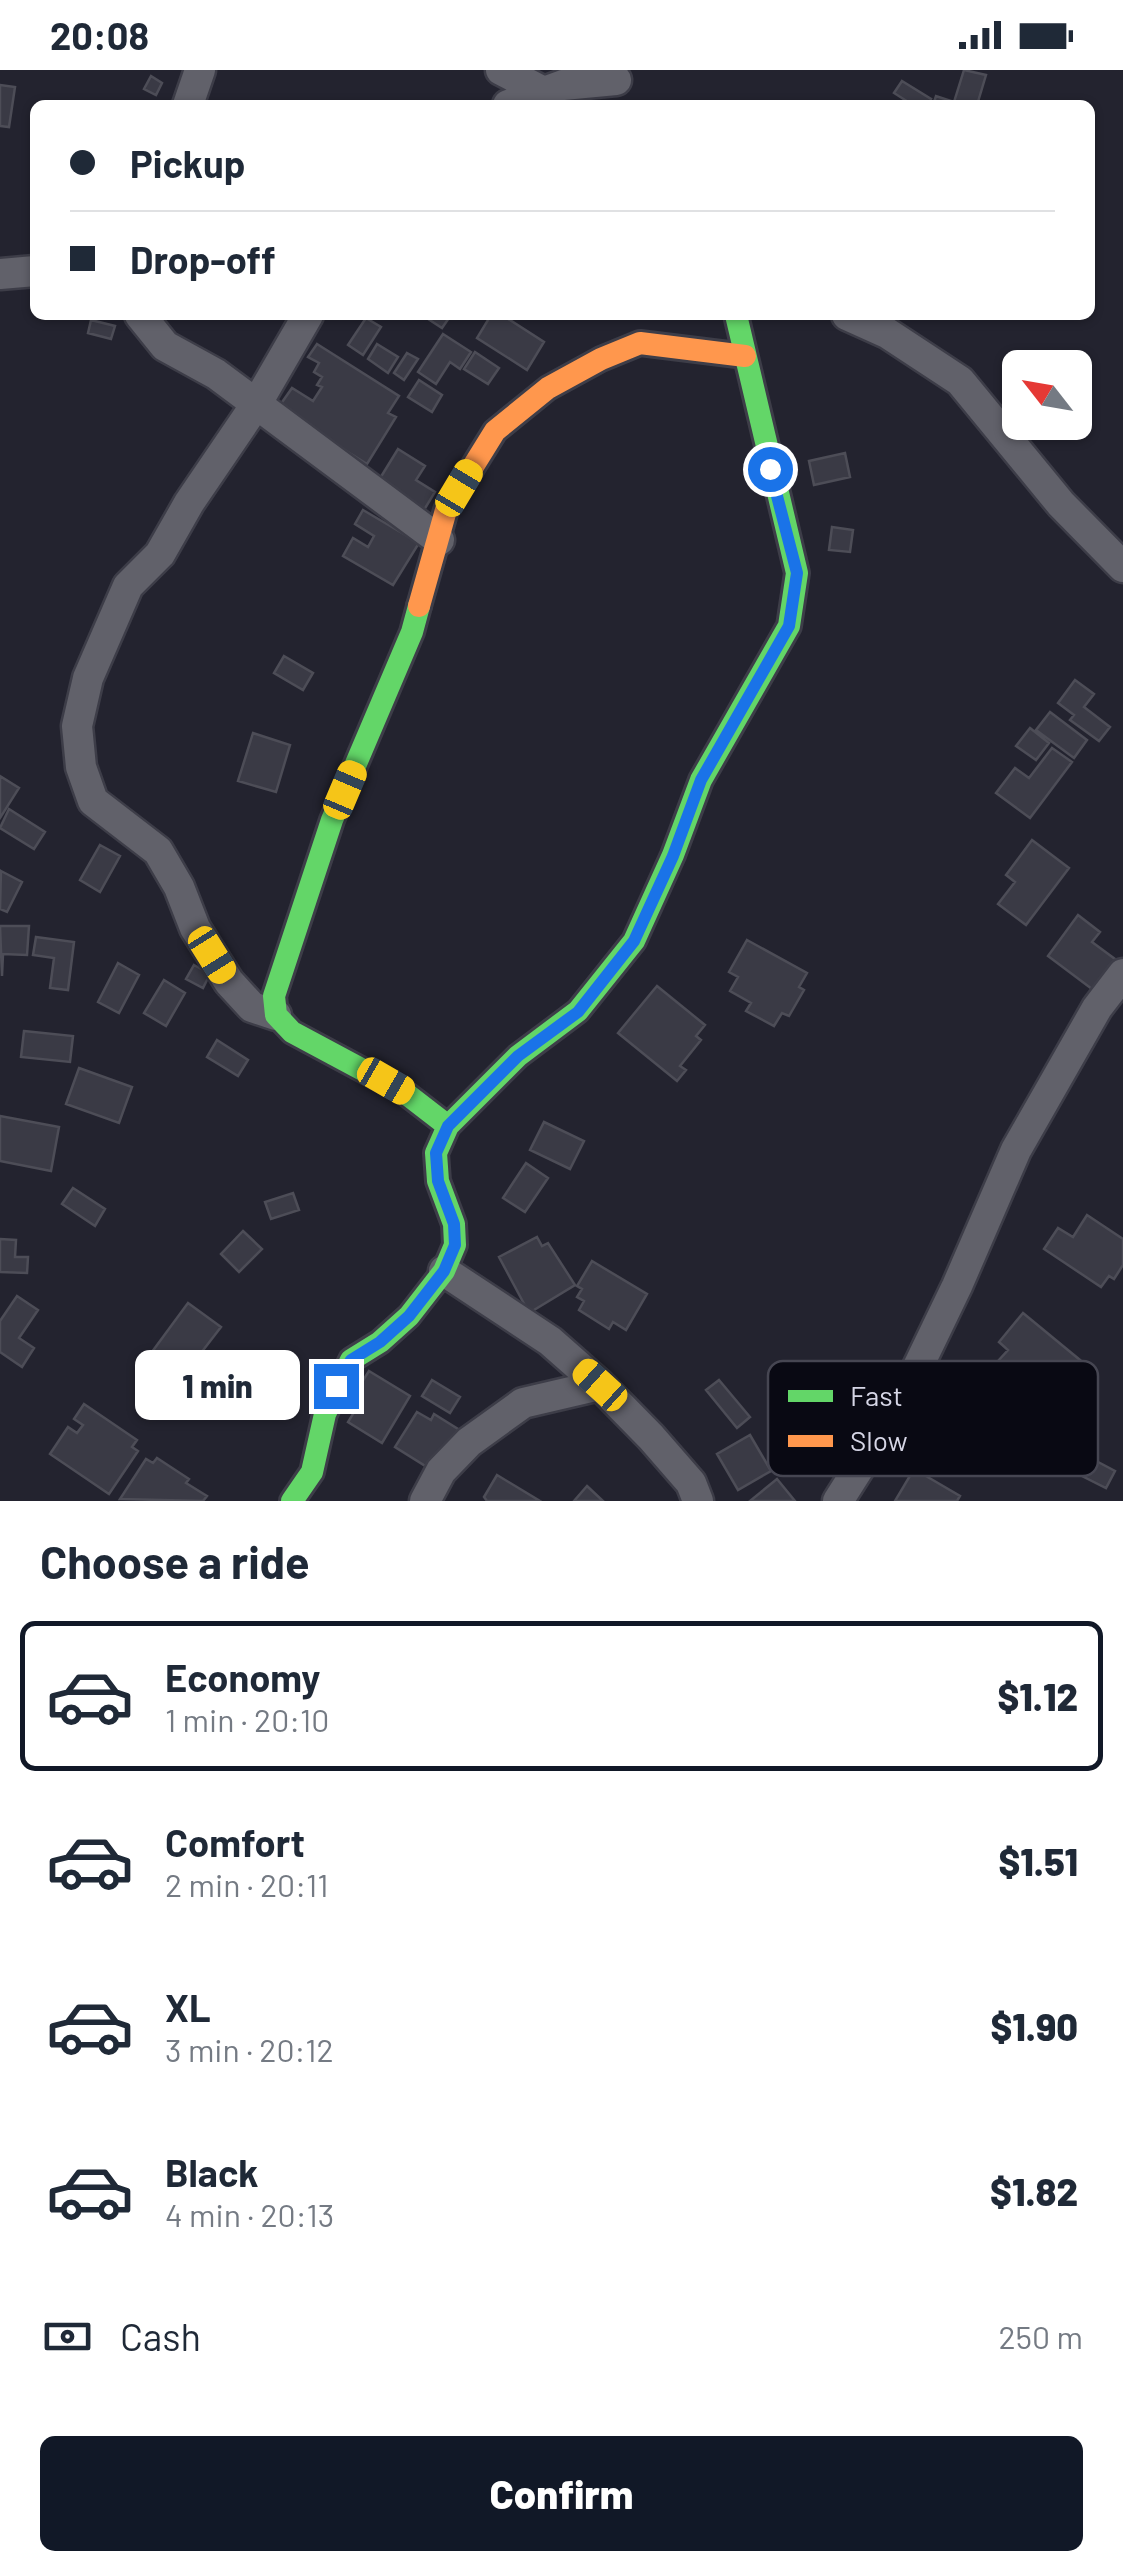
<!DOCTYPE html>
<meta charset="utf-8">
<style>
body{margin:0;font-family:Barlow,sans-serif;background:#f6f6f7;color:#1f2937;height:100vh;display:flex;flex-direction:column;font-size:38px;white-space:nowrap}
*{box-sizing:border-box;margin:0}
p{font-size:32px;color:#747a83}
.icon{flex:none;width:55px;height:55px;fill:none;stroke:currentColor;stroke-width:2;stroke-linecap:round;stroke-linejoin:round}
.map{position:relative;height:1431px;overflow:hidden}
.side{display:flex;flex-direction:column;background:#fff;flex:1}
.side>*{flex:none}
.top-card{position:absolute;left:30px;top:30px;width:1065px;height:220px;border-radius:15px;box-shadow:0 2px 8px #0004;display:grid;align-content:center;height:220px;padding:0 40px;background:#fff}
.needle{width:65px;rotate:301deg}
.fabs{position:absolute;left:1002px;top:280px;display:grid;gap:20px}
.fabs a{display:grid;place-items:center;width:90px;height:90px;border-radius:15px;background:#fff;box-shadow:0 2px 8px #0004;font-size:50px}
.end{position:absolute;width:45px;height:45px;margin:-22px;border:12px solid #1a73e8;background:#fff;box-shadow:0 0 0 5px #fff}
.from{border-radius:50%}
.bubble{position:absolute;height:70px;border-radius:15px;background:#fff;box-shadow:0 2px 8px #0004;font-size:32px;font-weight:800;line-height:70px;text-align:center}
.car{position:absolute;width:30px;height:60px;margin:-30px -15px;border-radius:12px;box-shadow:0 0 8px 2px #0007;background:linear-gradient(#f5c518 24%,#345 0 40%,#f5c518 0 76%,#345 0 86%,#f5c518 0)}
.top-card b{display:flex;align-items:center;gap:35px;height:95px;font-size:38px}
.top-card b+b{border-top:2px solid #e0e1e3}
.top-card i{width:25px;height:25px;background:#1f2937}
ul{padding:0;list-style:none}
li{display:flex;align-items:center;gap:30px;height:150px;margin:0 20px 15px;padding:0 20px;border:5px solid transparent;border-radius:15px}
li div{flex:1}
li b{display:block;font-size:38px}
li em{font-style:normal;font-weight:800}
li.current{border-color:#111827}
li>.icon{width:90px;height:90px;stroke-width:1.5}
h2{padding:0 40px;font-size:45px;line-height:120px}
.pay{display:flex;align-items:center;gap:25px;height:110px;padding:0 40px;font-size:38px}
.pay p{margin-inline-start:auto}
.button{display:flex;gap:20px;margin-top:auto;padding:20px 40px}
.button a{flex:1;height:115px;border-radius:15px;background:#111827;color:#fff;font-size:40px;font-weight:800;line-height:115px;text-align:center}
.status{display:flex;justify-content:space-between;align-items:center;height:70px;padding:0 50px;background:#fff;direction:ltr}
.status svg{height:28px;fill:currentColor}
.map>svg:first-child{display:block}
.building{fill:#3a3a45;stroke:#4d4d57;stroke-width:2.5}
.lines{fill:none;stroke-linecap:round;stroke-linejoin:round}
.street-casing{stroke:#3d3d48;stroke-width:35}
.fast-casing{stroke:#3d3d48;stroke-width:28}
.slow-casing{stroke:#3d3d48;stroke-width:28}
.street{stroke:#61616a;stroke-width:30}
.fast{stroke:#63d668;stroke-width:22}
.slow{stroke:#ff974d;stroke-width:22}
.route{stroke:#1a73e8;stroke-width:12}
.key{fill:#090913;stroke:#464652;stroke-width:2.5}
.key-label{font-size:28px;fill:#d6d6e6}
</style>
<div class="status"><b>20:08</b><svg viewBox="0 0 49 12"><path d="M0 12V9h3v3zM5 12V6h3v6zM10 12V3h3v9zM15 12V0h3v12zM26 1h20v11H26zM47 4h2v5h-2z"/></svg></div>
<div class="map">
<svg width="1123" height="1431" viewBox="0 0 1123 1431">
<rect width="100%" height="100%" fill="#23232f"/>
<path class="building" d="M964,0L986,5L977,35H933L936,26L954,32Z
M151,6L162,13L156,25L144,19Z
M902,11L931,29L927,35H913L894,23Z
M0,15L15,17L9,57L0,56Z
M422,245H451L442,258Z
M491,245H502L544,272L527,300L477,268Z
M366,248L381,257L363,285L348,275Z
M91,250L115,256L111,269L88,263Z
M443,264L471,282L460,299L450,292L436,314L418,302Z
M317,274L399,326L388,343L396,347L367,394L278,338L292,318L313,331L322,317L317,315L322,307L314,302L319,293L308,287Z
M377,274L398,287L388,303L368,289Z
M475,282L499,298L488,314L464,299Z
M407,283L418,289L404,310L394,303Z
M419,310L442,325L432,342L408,327Z
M398,379L425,396L416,410L435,422L424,440L379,410Z
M845,383L850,407L814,415L809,391Z
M363,440L419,473L393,515L343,486L353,468L368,477L374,466L355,454Z
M832,457L853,460L850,482L829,480Z
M284,586L313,603L303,620L274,603Z
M1075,610L1094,624L1084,637L1110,657L1099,671L1070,650L1074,645L1058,633Z
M1050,642L1087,670L1074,688L1036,660Z
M1030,658L1049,673L1036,690L1016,676Z
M253,663L290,675L276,722L238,711Z
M1052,678L1072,692L1030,748L996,723L1015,698L1029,708Z
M0,706L19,718L0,748Z
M9,739L45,762L34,779L0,758Z
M1032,770L1069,798L1026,855L998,834L1015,812L1006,805Z
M100,775L120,786L100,822L80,810Z
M1,801L22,812L7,842L0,839Z
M1078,845L1100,862L1092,872L1115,889L1092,919L1048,886Z
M0,856H29L27,885L3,884L2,906Z
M36,867L74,872L68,920L50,918L54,888L33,885Z
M747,870L807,903L799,917L804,920L789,946L782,943L774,956L746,941L751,933L730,921L738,907L729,902Z
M118,893L139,905L119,943L98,932Z
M194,895L210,904L203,918L186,909Z
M164,910L185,923L166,956L144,943Z
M657,916L705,955L696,966L701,970L680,996L686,1000L677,1011L618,963Z
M24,961L73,966L70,992L21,987Z
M217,970L248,990L238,1006L207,987Z
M79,998L132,1017L119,1053L66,1034Z
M0,1046L59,1057L51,1101L0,1091Z
M544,1052L584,1071L570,1099L530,1080Z
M526,1093L548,1108L525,1142L503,1128Z
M73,1118L105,1139L95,1156L62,1134Z
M293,1123L299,1140L271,1149L265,1132Z
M1087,1145L1123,1169V1195L1114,1209L1109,1206L1101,1217L1044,1179L1058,1158L1073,1167Z
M243,1161L262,1179L239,1202L221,1184Z
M537,1167L542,1176L548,1173L575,1215L529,1243L499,1187Z
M0,1169L16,1170L15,1187H28L27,1203L0,1202Z
M592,1191L647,1224L626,1260L613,1252L609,1259L579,1240L584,1231L577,1227L582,1219L577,1216Z
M17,1226L38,1240L19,1268L34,1278L22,1297L0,1282V1251Z
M188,1233L221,1257L177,1314L146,1290Z
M1023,1243L1080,1290L1041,1335L1029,1325L1034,1319L1025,1312L1020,1317L998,1300L1002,1294L998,1291L1008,1280L999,1272Z
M369,1301L410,1326L382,1373L348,1352L361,1331L353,1326Z
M432,1310L460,1327L450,1343L422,1326Z
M719,1310L750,1347L737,1358L706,1320Z
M84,1334L137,1370L132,1377L138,1381L109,1424L50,1384L68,1357L77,1363L83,1355L74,1349Z
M417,1342L431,1350L434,1344L458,1359L455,1365L461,1369L435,1402L395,1377Z
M750,1365L771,1401L738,1420L717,1384Z
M1083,1384L1115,1401L1106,1418L1074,1402Z
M157,1388L189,1409L186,1413L207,1426L203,1431L120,1429L146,1389L153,1393Z
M914,1399L960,1426L957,1431H895Z
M497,1405L540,1431H487L484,1427Z
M777,1409L795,1431H750Z
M587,1416L603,1431H574Z"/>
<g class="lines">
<g class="street-casing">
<path id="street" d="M501,0L544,22
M188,35L200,0
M508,35L563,15L616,10
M0,204L35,201
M140,245L165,276L216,304L439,470
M847,245L887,263L960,311L1061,434L1123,497
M276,945L252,937L229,912L195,858L179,817L158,781L93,731L81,697L77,656L88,608L128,516L160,484L189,433L257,333L308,245
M444,1201L550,1271L600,1315L651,1367L691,1413L698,1431
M425,1431L441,1401L469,1372L523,1333L600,1315
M838,1431L902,1330L957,1216L1016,1080L1097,938L1123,904"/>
</g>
<g class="fast-casing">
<path id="fast" d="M419,536L412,562L332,750L274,926L276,945L292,962L404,1022L448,1056
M292,1431L312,1402L325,1344L351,1290L380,1272L409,1246L444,1201L455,1175L454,1154L438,1111L436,1083L448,1056L518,986L578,941L634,871L673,785L701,710L789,556L797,503L736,245"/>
</g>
<g class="slow-casing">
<path id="slow" d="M419,536L446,440L495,361L548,318L601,289L640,273L745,286"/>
</g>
<use href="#street" class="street"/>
<use href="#fast" class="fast"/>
<use href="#slow" class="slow"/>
</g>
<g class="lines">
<path class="route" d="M336,1316L351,1290L380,1272L409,1246L444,1201L455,1175L454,1154L438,1111L436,1083L448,1056L518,986L578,942L634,871L673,786L701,710L789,556L797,503L770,399"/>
</g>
<rect x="768" y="1291" width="330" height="115" rx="15" class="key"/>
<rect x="788" y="1320" width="45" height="12" fill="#63d668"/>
<rect x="788" y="1365" width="45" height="12" fill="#ff974d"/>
<g class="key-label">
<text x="850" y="1336">Fast</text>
<text x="850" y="1381">Slow</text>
</g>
</svg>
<div class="fabs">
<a><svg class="needle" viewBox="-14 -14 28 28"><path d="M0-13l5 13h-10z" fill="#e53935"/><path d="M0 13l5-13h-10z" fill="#747a83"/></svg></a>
</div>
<i class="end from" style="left:770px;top:399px"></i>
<i class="end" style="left:336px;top:1316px"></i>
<div class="bubble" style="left:135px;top:1280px;width:165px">1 min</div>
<i class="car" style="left:459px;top:418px;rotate:31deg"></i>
<i class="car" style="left:345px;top:720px;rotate:23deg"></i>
<i class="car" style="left:212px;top:885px;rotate:148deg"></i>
<i class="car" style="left:386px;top:1011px;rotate:120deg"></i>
<i class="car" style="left:600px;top:1315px;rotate:312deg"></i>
<div class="top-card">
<b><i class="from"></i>Pickup</b>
<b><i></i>Drop-off</b>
</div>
</div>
<section class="side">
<h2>Choose a ride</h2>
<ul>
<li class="current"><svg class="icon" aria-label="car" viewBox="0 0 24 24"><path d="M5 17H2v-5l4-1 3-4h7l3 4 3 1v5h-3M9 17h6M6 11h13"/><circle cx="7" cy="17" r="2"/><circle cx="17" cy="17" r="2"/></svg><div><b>Economy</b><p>1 min · 20:10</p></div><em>$1.12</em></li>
<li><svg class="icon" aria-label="car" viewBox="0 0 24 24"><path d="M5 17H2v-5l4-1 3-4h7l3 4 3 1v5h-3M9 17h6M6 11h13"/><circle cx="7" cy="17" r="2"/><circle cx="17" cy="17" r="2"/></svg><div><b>Comfort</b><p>2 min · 20:11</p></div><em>$1.51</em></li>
<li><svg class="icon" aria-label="car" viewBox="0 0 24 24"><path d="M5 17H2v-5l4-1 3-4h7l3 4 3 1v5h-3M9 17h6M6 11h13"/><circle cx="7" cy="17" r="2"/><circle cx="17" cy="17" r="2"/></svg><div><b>XL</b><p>3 min · 20:12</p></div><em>$1.90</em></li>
<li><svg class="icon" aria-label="car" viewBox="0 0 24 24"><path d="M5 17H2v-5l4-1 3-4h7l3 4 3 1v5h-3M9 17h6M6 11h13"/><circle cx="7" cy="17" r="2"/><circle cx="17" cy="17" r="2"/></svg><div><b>Black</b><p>4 min · 20:13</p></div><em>$1.82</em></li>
</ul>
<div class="pay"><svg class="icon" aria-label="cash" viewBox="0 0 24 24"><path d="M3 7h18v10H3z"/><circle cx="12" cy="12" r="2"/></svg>Cash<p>250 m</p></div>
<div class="button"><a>Confirm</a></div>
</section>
